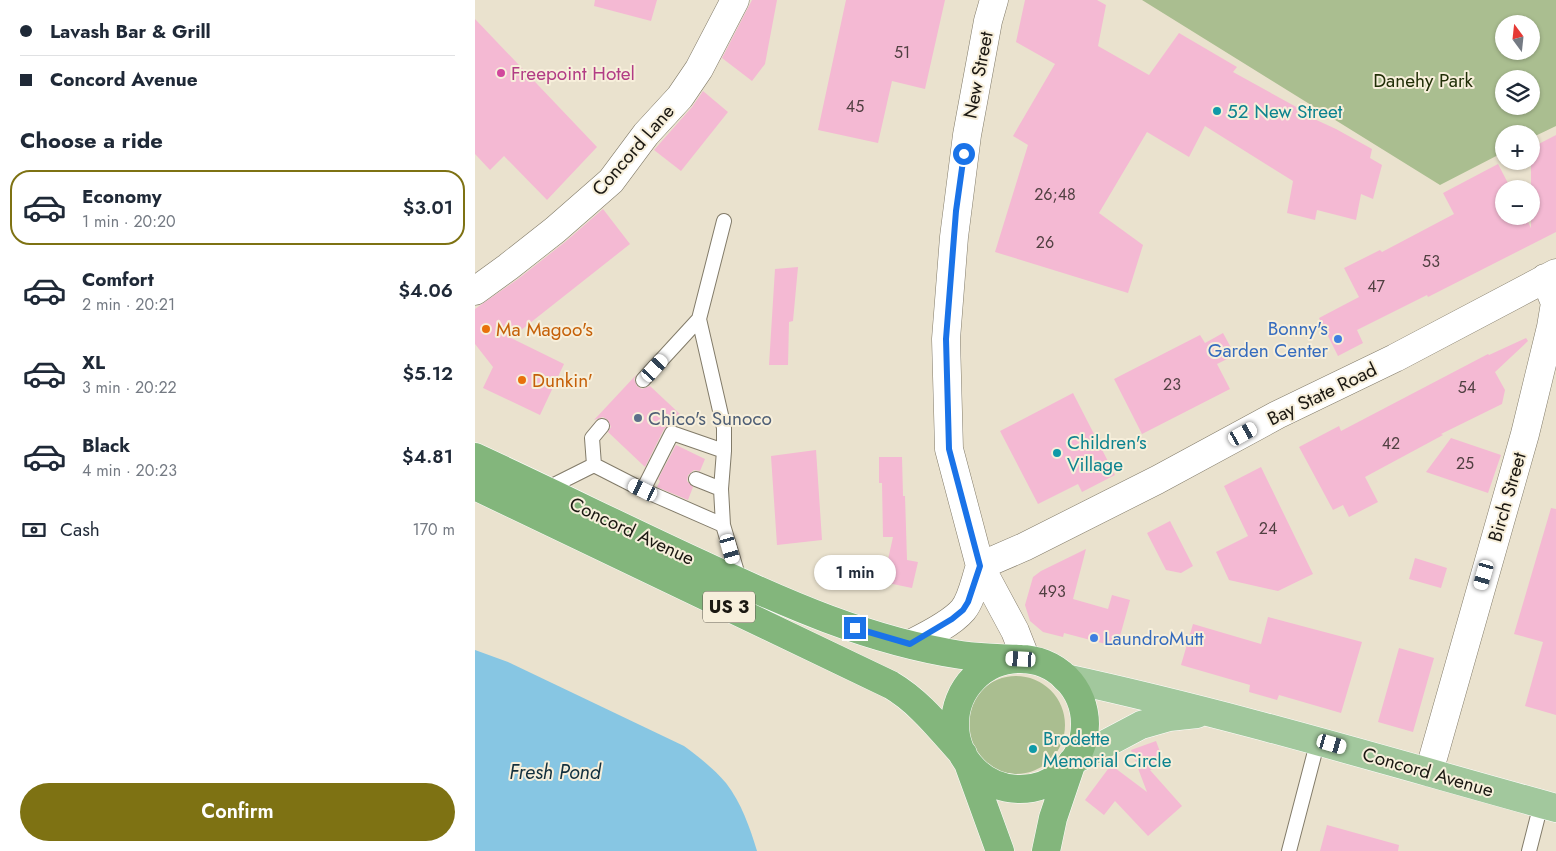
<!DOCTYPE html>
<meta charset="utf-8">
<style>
body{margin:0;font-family:Jost,sans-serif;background:#f2f2f3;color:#1f2937;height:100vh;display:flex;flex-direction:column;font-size:19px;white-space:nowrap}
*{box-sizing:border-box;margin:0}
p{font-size:16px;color:#747a83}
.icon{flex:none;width:28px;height:28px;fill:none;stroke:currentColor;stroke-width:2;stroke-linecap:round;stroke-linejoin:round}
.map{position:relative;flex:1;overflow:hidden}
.details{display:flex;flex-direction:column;background:#fff;width:475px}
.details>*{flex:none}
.top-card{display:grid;align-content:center;height:110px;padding:0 20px;background:#fff}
.needle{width:32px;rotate:345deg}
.controls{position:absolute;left:1020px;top:15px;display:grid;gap:10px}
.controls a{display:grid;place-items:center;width:45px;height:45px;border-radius:50%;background:#fff;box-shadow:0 1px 4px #0004;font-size:25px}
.end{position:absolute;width:22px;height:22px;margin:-11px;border:6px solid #1a73e8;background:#fff;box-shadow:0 0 0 2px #fff}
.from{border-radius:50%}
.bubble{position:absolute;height:35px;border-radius:18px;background:#fff;box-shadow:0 1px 4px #0004;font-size:16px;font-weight:600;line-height:35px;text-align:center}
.car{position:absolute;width:15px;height:30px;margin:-15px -8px;border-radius:6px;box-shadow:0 0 4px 1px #0007;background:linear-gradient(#fff 24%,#345 0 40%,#fff 0 76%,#345 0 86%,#fff 0)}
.top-card b{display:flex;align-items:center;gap:18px;height:48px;font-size:19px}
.top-card b+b{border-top:1px solid #e0e1e3}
.top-card i{width:12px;height:12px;background:#1f2937}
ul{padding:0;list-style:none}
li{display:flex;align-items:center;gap:15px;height:75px;margin:0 10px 8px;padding:0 10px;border:2px solid transparent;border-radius:20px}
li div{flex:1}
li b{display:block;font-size:19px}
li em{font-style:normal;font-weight:600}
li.active{border-color:#7e7213}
li>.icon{width:45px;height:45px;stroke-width:1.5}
h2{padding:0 20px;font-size:22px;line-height:60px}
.pay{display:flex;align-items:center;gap:12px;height:55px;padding:0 20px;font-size:19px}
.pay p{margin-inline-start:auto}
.primary-button{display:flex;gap:10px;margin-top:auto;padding:10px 20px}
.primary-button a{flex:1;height:58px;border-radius:30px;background:#7e7213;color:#fff;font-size:20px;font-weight:600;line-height:58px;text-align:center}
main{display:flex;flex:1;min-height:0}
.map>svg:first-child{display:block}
.green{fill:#aabe90;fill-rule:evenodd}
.water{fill:#87c6e3}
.building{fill:#f4b9d3}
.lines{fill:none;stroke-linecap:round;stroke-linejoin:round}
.service-casing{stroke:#827b69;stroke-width:16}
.minor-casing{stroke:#827b69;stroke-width:29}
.primary-casing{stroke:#fff;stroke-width:29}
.trunk-casing{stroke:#fff;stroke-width:29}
.service{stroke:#fff;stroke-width:14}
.minor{stroke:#fff;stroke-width:28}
.primary{stroke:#a2c89d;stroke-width:28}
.trunk{stroke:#83b67c;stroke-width:28}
.route{stroke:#1a73e8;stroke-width:6}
.hotel-dot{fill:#d1479c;stroke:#f7efdb;stroke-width:2}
.culture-dot{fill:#0f9aa8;stroke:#f7efdb;stroke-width:2}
.food-dot{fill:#e8710a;stroke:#f7efdb;stroke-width:2}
.shop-dot{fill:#3f7fe0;stroke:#f7efdb;stroke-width:2}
.service-dot{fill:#5c6f8a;stroke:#f7efdb;stroke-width:2}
.labels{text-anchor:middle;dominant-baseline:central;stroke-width:4;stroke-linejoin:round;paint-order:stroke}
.number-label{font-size:16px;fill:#514042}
.shield{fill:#f7efdb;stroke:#5d584e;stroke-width:1}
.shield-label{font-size:18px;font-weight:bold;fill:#1b1812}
.hotel-label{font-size:19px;fill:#b23c85;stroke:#f7efdb;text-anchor:start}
.street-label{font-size:19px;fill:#1b1812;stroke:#f7efdb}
.park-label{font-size:19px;fill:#212f07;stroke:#f7efdb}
.culture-label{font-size:19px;fill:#0d838f;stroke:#f7efdb;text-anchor:start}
.shop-label{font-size:19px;fill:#366cbe;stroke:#f7efdb;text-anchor:end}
.food-label{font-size:19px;fill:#c56008;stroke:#f7efdb;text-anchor:start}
.service-label{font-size:19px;fill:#4e5e75;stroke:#f7efdb;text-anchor:start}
.water-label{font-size:20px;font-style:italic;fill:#13303d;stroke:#f7efdb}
</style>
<main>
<section class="details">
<div class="top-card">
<b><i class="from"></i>Lavash Bar &amp; Grill</b>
<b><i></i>Concord Avenue</b>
</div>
<h2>Choose a ride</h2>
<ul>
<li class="active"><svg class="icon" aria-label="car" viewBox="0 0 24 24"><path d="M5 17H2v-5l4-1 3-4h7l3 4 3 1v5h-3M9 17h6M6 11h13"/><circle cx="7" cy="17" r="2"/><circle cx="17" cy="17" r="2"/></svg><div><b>Economy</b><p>1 min · 20:20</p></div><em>$3.01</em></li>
<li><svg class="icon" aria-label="car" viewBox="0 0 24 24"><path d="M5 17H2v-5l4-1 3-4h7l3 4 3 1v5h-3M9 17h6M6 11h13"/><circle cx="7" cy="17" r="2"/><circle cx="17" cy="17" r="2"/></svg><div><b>Comfort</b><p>2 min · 20:21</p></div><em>$4.06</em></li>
<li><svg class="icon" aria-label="car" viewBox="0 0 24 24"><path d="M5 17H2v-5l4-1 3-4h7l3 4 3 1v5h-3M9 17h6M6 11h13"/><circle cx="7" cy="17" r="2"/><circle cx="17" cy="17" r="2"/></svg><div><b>XL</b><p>3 min · 20:22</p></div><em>$5.12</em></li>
<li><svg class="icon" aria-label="car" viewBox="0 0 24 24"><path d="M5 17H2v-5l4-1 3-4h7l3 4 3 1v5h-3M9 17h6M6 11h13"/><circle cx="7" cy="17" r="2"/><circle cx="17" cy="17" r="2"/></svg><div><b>Black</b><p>4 min · 20:23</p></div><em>$4.81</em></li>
</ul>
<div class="pay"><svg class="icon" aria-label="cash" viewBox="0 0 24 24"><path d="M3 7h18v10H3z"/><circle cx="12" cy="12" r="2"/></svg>Cash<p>170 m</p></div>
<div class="primary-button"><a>Confirm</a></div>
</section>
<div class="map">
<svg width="1081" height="851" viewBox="0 0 1081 851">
<rect width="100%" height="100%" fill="#eae2ce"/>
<path class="green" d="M667,0H1081V126L1056,138V134H1029V152L965,185ZM1029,24H1056V51H1029ZM1029,79H1056V106H1029Z
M492 725a49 49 0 1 1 98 0a49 49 0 1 1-98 0Z"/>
<path class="water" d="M0,650L33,662L209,746C224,757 239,769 251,783C266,802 275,828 282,851H0Z"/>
<path class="building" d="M120,0H182L176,21L119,6Z
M277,0H302L290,64L277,81L247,58Z
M371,0H470L450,89L417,81L403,143L343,130Z
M550,0H622L631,5L623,46L674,75L704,33L762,67L758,72L825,109L824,112L861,129L897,149L895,158L907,165L898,199L886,194L881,220L842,210L840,220L812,213L818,181L730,126L714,157L672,132L624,213L668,245L653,293L520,252L553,145L538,136L580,64L541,42Z
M0,19L122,147L72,200L29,156L15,170L0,154Z
M228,91L253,112L206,171L179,150L217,107Z
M1081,135V232L953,297L952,295L882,330L888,343L863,356L844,318L884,297L869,268L905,250L907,252L979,214L968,193L1023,164L1036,189H1029V216H1050L1056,228V148Z
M128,209L155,244L36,338L89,364L65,415L8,388L18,367L0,344V309L43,279L90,242Z
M323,267L318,321L314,322L313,365H294L300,269Z
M748,333L760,355L742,364L755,389L667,434L639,379L725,335L730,343Z
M1051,338L1053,341L1020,372L1030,390L1027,404L966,434L968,435L890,477L903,502L874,517L868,505L858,510L824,447L864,426L866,431L1013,354L1014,355Z
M162,374L159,379L162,386L167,389L175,386L207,416L199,425L192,426L189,429L170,467L133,432L136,427L133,420L128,417L119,420Z
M598,393L640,475L607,492L603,484L563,504L525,431Z
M976,438L1026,455L1013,493L951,472Z
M201,445L230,459L225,471L219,470L213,475L212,481L218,487L213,500L182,487L185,481L183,479Z
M341,450L347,540L302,545L296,456Z
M404,457H427L428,496H430L432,560L443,562L437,588L408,582L418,537H408L407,483H404Z
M786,467L838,574L803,591L754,580L741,552L773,536L749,486Z
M1076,508L1081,509V715L1050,706L1068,642L1039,634Z
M695,521L718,566L706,573L691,570L672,533Z
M611,549L598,599L633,609L637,595L655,600L642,647L589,633L588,637L568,632L555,621L550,605L558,577L566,571Z
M940,558L972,568L966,588L934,579Z
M793,617L887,642L866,713L804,695L802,700L774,692L775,685L706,665L718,624L786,644Z
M924,648L959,658L938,732L903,722Z
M681,741L690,765L675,770L707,806L673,836L640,801L629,815L610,800L636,765L672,792L656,750Z
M852,825L924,845L923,851H845Z"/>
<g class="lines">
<g class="service-casing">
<path id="service" d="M249,221L224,319L249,428V451L246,489L248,525L265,582
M168,380L224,319
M119,465L117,438L127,426
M221,479L246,489
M69,490L119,465L168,490L197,433L249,451
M168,490L248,525
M814,851L843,740
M1054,851L1066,804"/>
</g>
<g class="minor-casing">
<path id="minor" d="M519,0L513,21L492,135L479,237L471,339L474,449L505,566L540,631L551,659
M0,291L33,267L80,230L136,181L171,134L205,97L224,69L260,0
M505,566L549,547L682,480L802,415L920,358L1081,273
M435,644C451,636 476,624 488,610C497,599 500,580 505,566
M954,772L1050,434L1076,327L1080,303L1070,278"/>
</g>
<g class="primary-casing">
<path id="primary" d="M590,678C756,714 918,763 1081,808
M598,761L666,725L694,717L722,714"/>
</g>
<g class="trunk-casing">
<path id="trunk" d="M0,457C76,492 150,529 226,564C309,603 394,641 486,655C506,658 526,658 546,659
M0,486L416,685C445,702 466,730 488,754
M480 724a65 65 0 1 1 130 0a65 65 0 1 1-130 0Z
M493,763L525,851
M571,851L578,818L597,762"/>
</g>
<use href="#service" class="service"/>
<use href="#minor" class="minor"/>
<use href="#primary" class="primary"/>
<use href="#trunk" class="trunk"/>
</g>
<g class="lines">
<path class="route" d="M380,628L435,644L477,619L488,610L493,602L505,566L474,449L471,339L481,211L489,154"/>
</g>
<circle class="hotel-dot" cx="26" cy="73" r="5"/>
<g class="culture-dot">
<circle cx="742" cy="111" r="5"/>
<circle cx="582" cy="453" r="5"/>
<circle cx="558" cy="749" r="5"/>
</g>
<g class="food-dot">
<circle cx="11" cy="329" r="5"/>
<circle cx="47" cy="380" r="5"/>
</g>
<g class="shop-dot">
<circle cx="863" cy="339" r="5"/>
<circle cx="619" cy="638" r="5"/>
</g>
<circle class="service-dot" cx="163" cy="418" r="5"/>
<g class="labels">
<g class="number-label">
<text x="427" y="52">51</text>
<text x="380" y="106">45</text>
<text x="580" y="194">26;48</text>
<text x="570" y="242">26</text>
<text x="956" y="261">53</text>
<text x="901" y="286">47</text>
<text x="697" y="384">23</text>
<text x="992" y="387">54</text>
<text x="916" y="443">42</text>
<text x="990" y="463">25</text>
<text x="793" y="528">24</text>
<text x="577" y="591">493</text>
</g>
<rect class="shield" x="228" y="591.5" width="52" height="31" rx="4"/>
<g class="shield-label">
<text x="254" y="607">US 3</text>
</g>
<g class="hotel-label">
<text x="36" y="73">Freepoint Hotel</text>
</g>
<g class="street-label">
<text transform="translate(503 75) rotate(-79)">New Street</text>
<text transform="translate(158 150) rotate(-49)">Concord Lane</text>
<text transform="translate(847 394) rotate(-26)">Bay State Road</text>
<text transform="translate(1032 497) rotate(-74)">Birch Street</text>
<text transform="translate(157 531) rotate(25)">Concord Avenue</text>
<text transform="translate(953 772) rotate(16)">Concord Avenue</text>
</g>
<g class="park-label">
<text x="948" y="80">Danehy Park</text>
</g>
<g class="culture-label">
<text x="752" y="111">52 New Street</text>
<text x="592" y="442">Children's<tspan x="592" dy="22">Village</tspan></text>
<text x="568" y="738">Brodette<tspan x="568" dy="22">Memorial Circle</tspan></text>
</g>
<g class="shop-label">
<text x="853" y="328">Bonny's<tspan x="853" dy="22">Garden Center</tspan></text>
<text x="629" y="638" text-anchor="start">LaundroMutt</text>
</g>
<g class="food-label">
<text x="21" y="329">Ma Magoo's</text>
<text x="57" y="380">Dunkin'</text>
</g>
<g class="service-label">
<text x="173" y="418">Chico's Sunoco</text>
</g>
<g class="water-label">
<text x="80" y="772">Fresh Pond</text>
</g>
</g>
</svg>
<div class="controls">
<a><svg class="needle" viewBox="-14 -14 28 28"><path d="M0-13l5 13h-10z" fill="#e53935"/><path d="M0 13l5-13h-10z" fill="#747a83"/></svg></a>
<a><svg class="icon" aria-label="layers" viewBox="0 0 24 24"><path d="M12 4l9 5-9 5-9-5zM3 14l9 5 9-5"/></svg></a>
<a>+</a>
<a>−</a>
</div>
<i class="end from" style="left:489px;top:154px"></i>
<i class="end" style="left:380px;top:628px"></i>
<div class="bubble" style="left:339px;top:555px;width:82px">1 min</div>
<i class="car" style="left:180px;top:368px;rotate:42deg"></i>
<i class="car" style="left:768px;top:434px;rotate:61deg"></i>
<i class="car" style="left:168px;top:490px;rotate:296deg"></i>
<i class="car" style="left:255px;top:549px;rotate:164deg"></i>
<i class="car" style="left:1009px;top:575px;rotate:196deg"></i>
<i class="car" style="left:546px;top:659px;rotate:273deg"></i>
<i class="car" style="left:857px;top:744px;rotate:106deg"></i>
</div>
</main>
